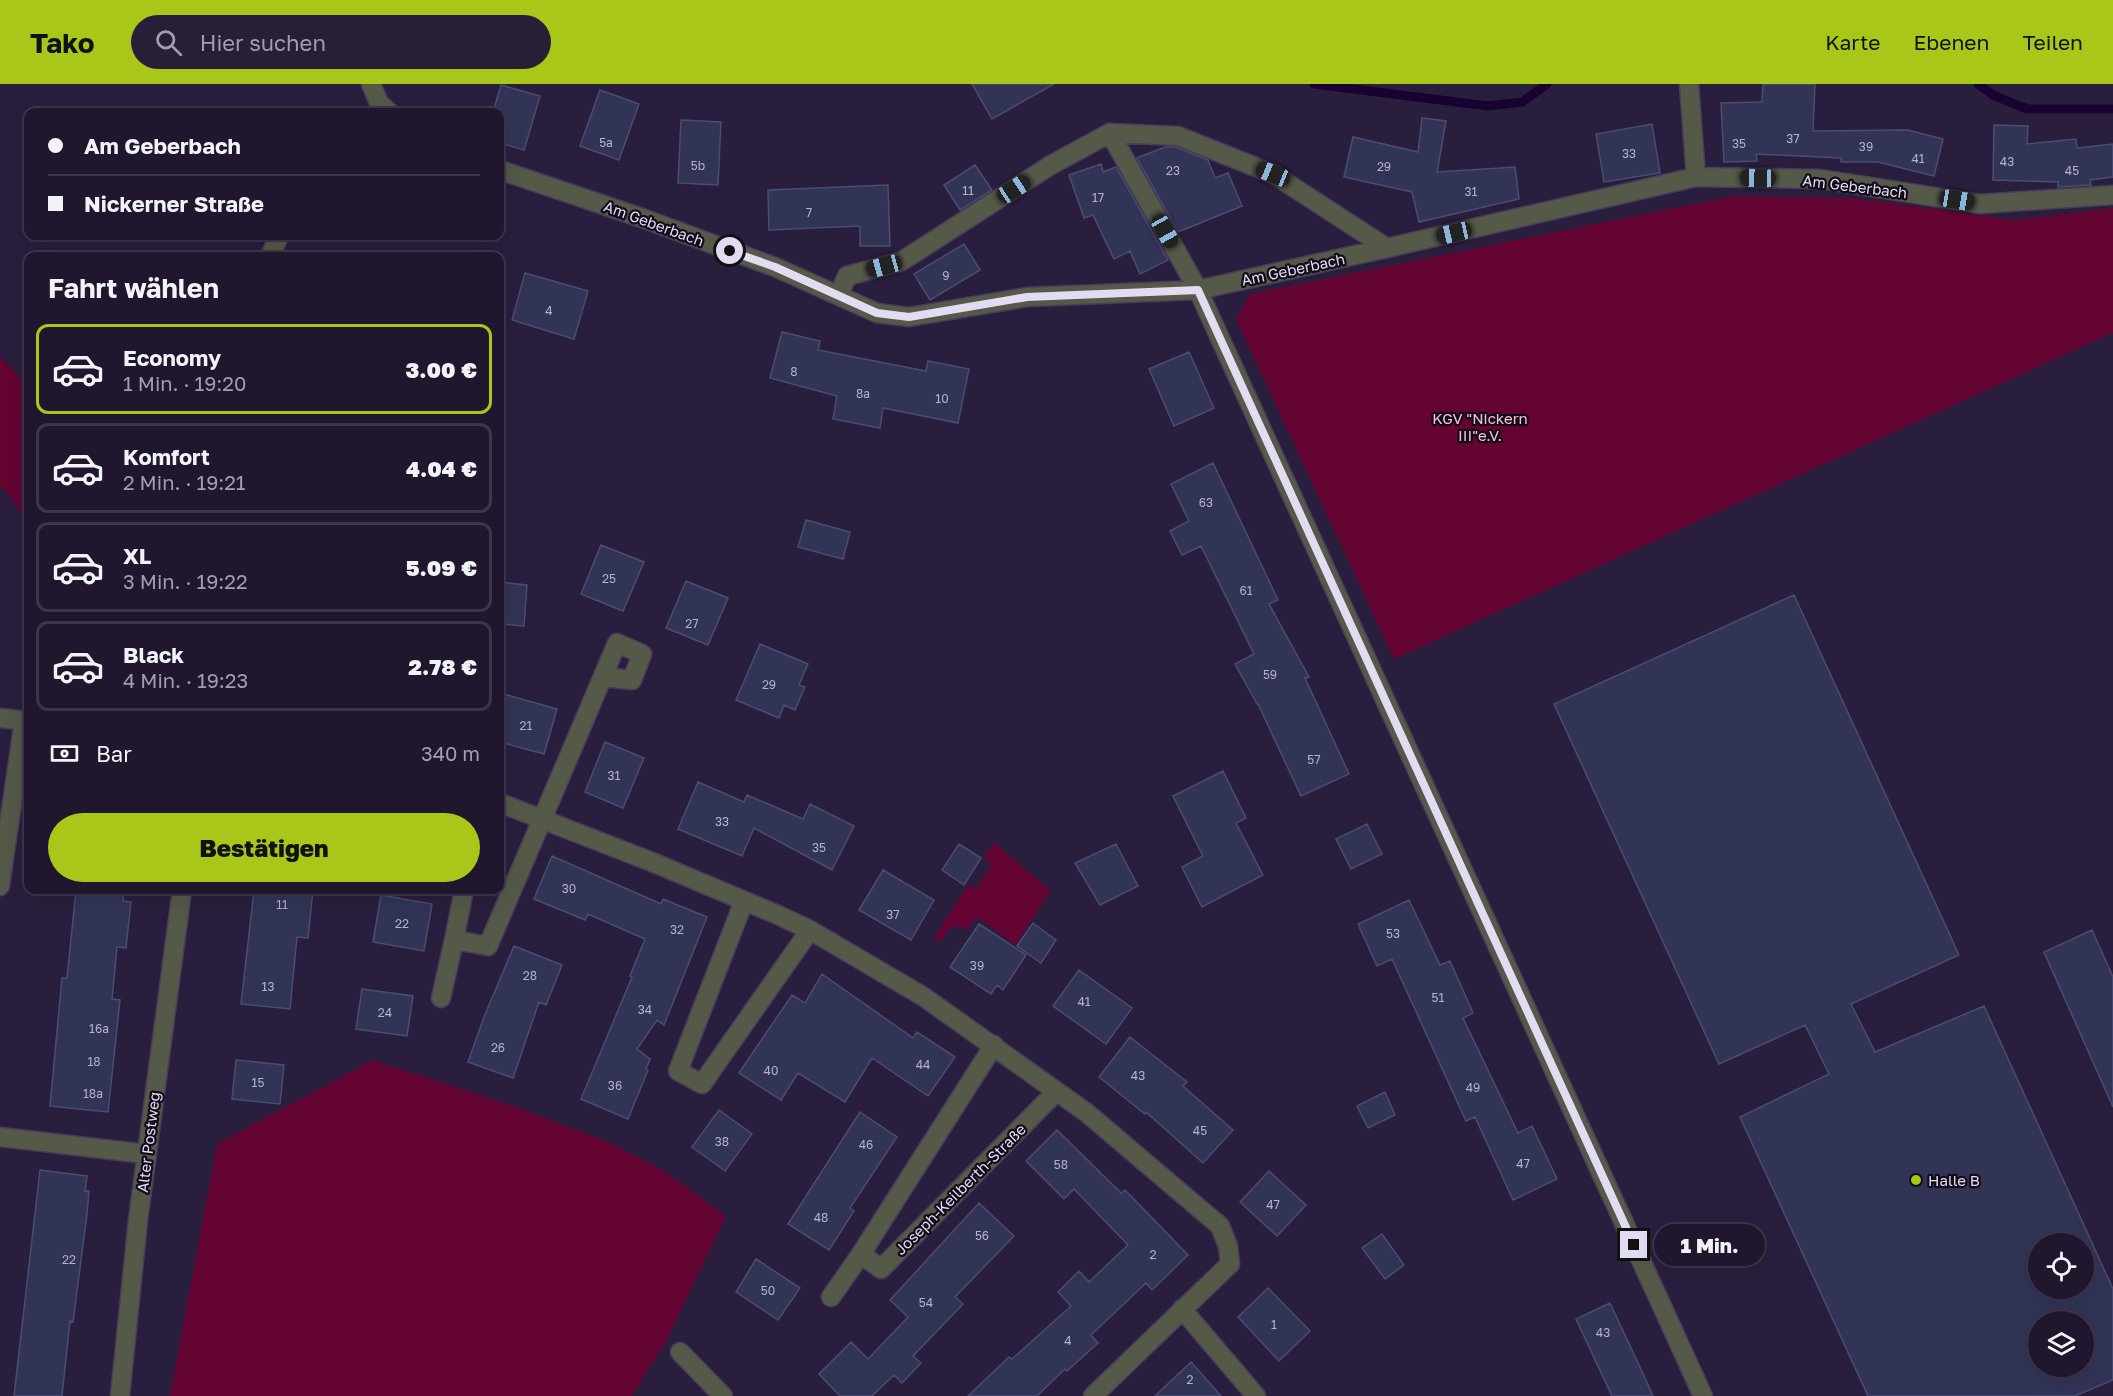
<!DOCTYPE html>
<html lang="de">
<meta charset="utf-8">
<style>
body{margin:0;font-family:"Golos Text",sans-serif;background:#281f36;color:#f1f3f6;height:100vh;display:flex;flex-direction:column;font-size:22px;white-space:nowrap}
*{box-sizing:border-box;margin:0}
p{font-size:20px;color:#a29faa}
.icon{flex:none;width:33px;height:33px;fill:none;stroke:currentColor;stroke-width:2;stroke-linecap:round;stroke-linejoin:round}
.map{position:relative;flex:1;overflow:hidden}
.drawer{position:absolute;left:24px;top:168px;width:480px;height:642px;display:flex;flex-direction:column;background:#20162e;border-radius:12px;box-shadow:0 6px 24px #0002,0 0 0 2px #3d354a}
.drawer>*{flex:none}
.banner{position:absolute;left:24px;top:24px;width:480px;height:132px;border-radius:12px;box-shadow:0 6px 24px #0002,0 0 0 2px #3d354a;display:grid;align-content:center;height:132px;padding:0 24px;background:#20162e}
.fabs{position:absolute;left:2028px;top:1149px;display:grid;gap:12px}
.fabs a{display:grid;place-items:center;width:66px;height:66px;border-radius:50%;background:#20162e;box-shadow:0 6px 24px #0002,0 0 0 2px #3d354a;font-size:30px}
.end{position:absolute;width:27px;height:27px;margin:-14px;border:8px solid #e2dbf1;background:#111;box-shadow:0 0 0 3px #111}
.from{border-radius:50%}
.bubble{position:absolute;height:42px;border-radius:21px;background:#20162e;box-shadow:0 6px 24px #0002,0 0 0 2px #3d354a;font-size:20px;font-weight:800;line-height:42px;text-align:center}
.car{position:absolute;width:18px;height:36px;margin:-18px -9px;border-radius:8px;box-shadow:0 0 4px 2px #0007;background:linear-gradient(#222 24%,#8ab4d8 0 40%,#222 0 76%,#8ab4d8 0 86%,#222 0)}
.banner b{display:flex;align-items:center;gap:21px;height:57px;font-size:22px}
.banner b+b{border-top:2px solid #3d354a}
.banner i{width:15px;height:15px;background:#f1f3f6}
ul{padding:0;list-style:none}
li{display:flex;align-items:center;gap:18px;height:90px;margin:0 12px 9px;padding:0 12px;border:3px solid #3d354a;border-radius:12px}
li div{flex:1}
li b{display:block;font-size:22px}
li em{font-style:normal;font-weight:800}
li.current{border-color:#a9c719}
li>.icon{width:54px;height:54px;stroke-width:1.5}
h2{padding:0 24px;font-size:27px;line-height:72px}
.pay{display:flex;align-items:center;gap:15px;height:66px;padding:0 24px;font-size:22px}
.pay p{margin-inline-start:auto}
.button{display:flex;gap:12px;margin-top:auto;padding:12px 24px}
.button a{flex:1;height:69px;border-radius:36px;background:#a9c719;color:#111;font-size:24px;font-weight:800;line-height:69px;text-align:center}
header{display:flex;align-items:center;gap:36px;box-sizing:border-box;height:84px;padding:0 30px;background:#a9c719;color:#111}
header strong{font-size:28px}
nav{display:flex;gap:33px;margin-inline-start:auto;font-size:21px}
.search{width:420px;height:54px;background:#281f36;display:flex;align-items:center;gap:15px;box-sizing:border-box;padding:0 21px;border-radius:33px;color:#a29faa;font-size:22px}
.map>svg:first-child{display:block}
.green{fill:#640432}
.lines{fill:none;stroke-linecap:round;stroke-linejoin:round}
.stream{stroke:#190232;stroke-width:9}
.building{fill:#323456;stroke:#4a4d71;stroke-width:1.5;fill-rule:evenodd}
.street-casing{stroke:#473c5b;stroke-width:21}
.street{stroke:#545948;stroke-width:18}
.route{stroke:#e2dbf1;stroke-width:8}
.poi-dot{fill:#a9c719;stroke:#110b1a;stroke-width:2}
.labels{text-anchor:middle;dominant-baseline:central;stroke-width:4.5;stroke-linejoin:round;paint-order:stroke}
.number-label{font-size:12px;fill:#b6b1ca}
.street-label{font-size:15px;fill:#e2dbf1;stroke:#110b1a}
.park-label{font-size:15px;fill:#fbc0d0;stroke:#110b1a}
.poi-label{font-size:15px;fill:#e2dbf1;stroke:#110b1a;text-anchor:start}
</style>
<header>
<strong>Tako</strong>
<div class="search"><svg class="icon" aria-label="search" viewBox="0 0 24 24"><circle cx="10" cy="10" r="6"/><path d="M15 15l6 6"/></svg>Hier suchen</div>
<nav><a>Karte</a><a>Ebenen</a><a>Teilen</a></nav>
</header>
<div class="map">
<svg width="2113" height="1312" viewBox="0 0 2113 1312">
<rect width="100%" height="100%" fill="#2a1e3e"/>
<path class="green" d="M1734,112L1853,114L2014,136L2113,124V249L1394,575L1236,235L1250,210Z
M0,272L28,302V438L4,405L0,404Z
M994,758L1051,807L1015,861L977,833L967,846L955,842L948,846L941,858L934,853L968,801L975,805L992,780L984,773Z
M373,976L510,1021L606,1057L661,1085L726,1132L666,1257L632,1312H170L217,1060Z"/>
<g class="lines">
<path class="stream" d="M1314,0L1488,22L1522,18L1547,0
M1978,0L1993,11L2027,25H2113"/>
</g>
<path class="building" d="M972,0H1054L992,35Z
M1763,0H1815L1813,47L1908,46L1943,55L1934,92L1878,78H1841V74L1756,70L1757,77L1724,78L1721,19L1762,18Z
M501,1L540,12L524,66L500,59V28H493Z
M600,6L639,20L619,76L580,62Z
M1422,34L1446,37L1437,88L1515,83L1519,115L1419,138L1412,108L1344,93L1353,53L1418,68Z
M681,36L721,38L718,101L678,99Z
M1652,40L1660,89L1604,98L1596,50Z
M1994,41L2028,42L2027,60L2076,55L2077,64L2113,60V93L2090,96L2091,101L2058,103V98L1993,96Z
M1165,63H1176L1208,76L1215,94L1228,89L1242,122L1178,148L1137,74Z
M1101,80L1103,88L1116,83L1168,176L1140,190L1130,167L1114,175L1093,131L1084,134L1069,91Z
M975,81L992,106L960,126L944,101Z
M888,101L890,162H860V142L769,146L768,106Z
M964,160L980,186L930,216L914,190Z
M525,189L588,207L574,255L512,236Z
M782,248L820,257L818,266L926,287L928,277L969,285L958,339L883,324L880,344L833,335L837,312L770,294Z
M1189,268L1214,324L1174,342L1149,285Z
M1213,379L1278,516L1269,520L1309,593L1305,594L1349,690L1301,712L1258,620H1257L1235,580L1254,570L1201,462L1182,471L1170,447L1189,437L1171,400Z
M806,436L850,448L843,475L798,463Z
M601,461L644,478L623,527L581,510Z
M686,497L728,514L708,561L666,544Z
M500,498L527,501L524,542L500,540Z
M1794,511L1959,871L1851,920L1875,968L1984,922L2113,1205V1296L2075,1312H1868L1740,1033L1829,990L1805,941L1719,980L1554,620ZM2038,1160H2084V1204H2038ZM2038,1238H2084V1282H2038Z
M760,560L808,580L799,601L805,603L795,626L784,621L779,634L736,616Z
M500,609L557,625L544,670L500,658Z
M605,658L644,674L623,724L585,708Z
M1223,687L1246,734L1236,739L1263,791L1202,823L1182,783L1203,772L1173,712Z
M698,698L744,718L747,711L803,735L810,720L854,742L832,786L754,744L742,772L678,745Z
M1367,740L1382,770L1351,785L1336,755Z
M959,760L981,774L964,801L942,786Z
M1116,760L1138,802L1100,821L1075,779Z
M552,772L661,820L663,815L707,833L664,941L657,936L637,965L650,975L646,985L648,986L628,1035L581,1015L632,893L630,892L645,855L588,830L585,836L534,815Z
M883,786L934,816L911,856L859,826Z
M76,806H124L123,817L131,818L126,864L117,863L112,915L120,916L108,1028L50,1022L62,894H67Z
M254,806H313L308,854L297,853L290,925L241,920Z
M381,811L432,820L424,867L373,858Z
M1409,816L1440,881L1450,877L1473,929L1463,934L1518,1049L1532,1042L1557,1095L1513,1116L1475,1033L1466,1037L1392,875L1377,882L1358,840Z
M1033,839L1056,856L1041,879L1017,862Z
M979,840L1026,871L1003,906L997,901L991,910L950,883Z
M2092,846L2113,893V1023L2044,868Z
M514,862L562,881L546,921L539,918L513,994L468,978L484,933Z
M1079,886L1132,924L1106,960L1053,922Z
M822,890L913,954L917,948L955,973L928,1012L872,974L845,1018L798,989L781,1016L739,989L792,911L805,919Z
M362,905L413,912L407,952L356,945Z
M1130,953L1187,998L1183,1002L1233,1046L1203,1079L1146,1028L1145,1030L1099,993Z
M236,976L284,981L280,1020L232,1015Z
M1385,1008L1395,1031L1368,1044L1357,1022Z
M719,1026L752,1050L725,1087L692,1063Z
M860,1028L897,1053L850,1124L854,1127L829,1166L788,1140Z
M1057,1046L1121,1109L1125,1106L1188,1171L1152,1206L1146,1199L1091,1251L1098,1259L1067,1287L1065,1285L1037,1312H968L1009,1273L1012,1275L1071,1222L1058,1208L1079,1187L1089,1198L1128,1161L1074,1105L1064,1115L1026,1077Z
M40,1086L87,1092L85,1107H89L87,1130L73,1238L70,1237L62,1312H14Z
M1269,1087L1306,1121L1277,1152L1240,1118Z
M979,1119L1014,1152L955,1213L963,1220L913,1272L921,1279L902,1299L894,1291L872,1312H840L819,1290L851,1258L868,1275L908,1233L890,1216Z
M1382,1150L1404,1181L1385,1195L1362,1164Z
M756,1175L800,1204L778,1236L736,1208Z
M1268,1204L1310,1247L1279,1277L1238,1233Z
M1610,1219L1639,1281L1653,1312H1612L1576,1235Z
M1191,1278L1221,1312H1155Z"/>
<g class="lines">
<g class="street-casing">
<path id="street" d="M371,0L379,19L389,28
M1689,0L1696,93
M1110,49L1198,206L1703,1312
M500,86L642,134L775,183L877,229L909,233L1027,213L1198,206L1387,164L1696,93L1820,95L1980,120L2113,111
M270,172L279,152
M839,211L847,192L902,177L1051,81L1110,49L1178,52L1273,90L1387,164
M0,634L28,637
M500,719L652,778L778,831L810,846L924,913L1087,1029L1220,1142L1228,1162L1230,1180L1093,1312
M0,802L24,637
M464,806L454,856L488,862C532,761 574,660 617,559L642,570L632,596L603,593
M744,817L678,987L702,1000L810,846
M441,914L454,856
M994,961L861,1170L881,1185L1056,1008
M0,1053L146,1070
M831,1213L861,1170
M1182,1225L1256,1312
M680,1268L723,1312
M120,1312L138,1136L182,806"/>
</g>
<use href="#street" class="street"/>
</g>
<g class="lines">
<path class="route" d="M730,167L775,183L877,229L909,233L1027,213L1198,206L1634,1161"/>
</g>
<circle class="poi-dot" cx="1916" cy="1096" r="6"/>
<g class="labels">
<g class="number-label">
<text x="1793" y="54">37</text>
<text x="606" y="58">5a</text>
<text x="1739" y="59">35</text>
<text x="1866" y="62">39</text>
<text x="1629" y="69">33</text>
<text x="1918" y="74">41</text>
<text x="2007" y="77">43</text>
<text x="698" y="81">5b</text>
<text x="1384" y="82">29</text>
<text x="1173" y="86">23</text>
<text x="2072" y="86">45</text>
<text x="968" y="106">11</text>
<text x="1471" y="107">31</text>
<text x="1098" y="113">17</text>
<text x="809" y="128">7</text>
<text x="946" y="191">9</text>
<text x="549" y="226">4</text>
<text x="794" y="287">8</text>
<text x="863" y="309">8a</text>
<text x="942" y="314">10</text>
<text x="1206" y="418">63</text>
<text x="609" y="494">25</text>
<text x="1246" y="506">61</text>
<text x="692" y="539">27</text>
<text x="1270" y="590">59</text>
<text x="769" y="600">29</text>
<text x="526" y="641">21</text>
<text x="1314" y="675">57</text>
<text x="614" y="691">31</text>
<text x="722" y="737">33</text>
<text x="819" y="763">35</text>
<text x="569" y="804">30</text>
<text x="282" y="820">11</text>
<text x="893" y="830">37</text>
<text x="402" y="839">22</text>
<text x="677" y="845">32</text>
<text x="1393" y="849">53</text>
<text x="977" y="881">39</text>
<text x="530" y="891">28</text>
<text x="268" y="902">13</text>
<text x="1438" y="913">51</text>
<text x="1084" y="917">41</text>
<text x="645" y="925">34</text>
<text x="385" y="928">24</text>
<text x="99" y="944">16a</text>
<text x="498" y="963">26</text>
<text x="94" y="977">18</text>
<text x="923" y="980">44</text>
<text x="771" y="986">40</text>
<text x="1138" y="991">43</text>
<text x="258" y="998">15</text>
<text x="615" y="1001">36</text>
<text x="1473" y="1003">49</text>
<text x="93" y="1009">18a</text>
<text x="1200" y="1046">45</text>
<text x="722" y="1057">38</text>
<text x="866" y="1060">46</text>
<text x="1523" y="1079">47</text>
<text x="1061" y="1080">58</text>
<text x="1273" y="1120">47</text>
<text x="821" y="1133">48</text>
<text x="982" y="1151">56</text>
<text x="1153" y="1170">2</text>
<text x="69" y="1175">22</text>
<text x="768" y="1206">50</text>
<text x="926" y="1218">54</text>
<text x="1274" y="1240">1</text>
<text x="1603" y="1248">43</text>
<text x="1068" y="1256">4</text>
<text x="1190" y="1295">2</text>
</g>
<g class="street-label">
<text transform="translate(1855 102) rotate(7)">Am Geberbach</text>
<text transform="translate(654 139) rotate(20)">Am Geberbach</text>
<text transform="translate(1293 185) rotate(-12)">Am Geberbach</text>
<text transform="translate(148 1058) rotate(-83)">Alter Postweg</text>
<text transform="translate(960 1105) rotate(-45)">Joseph-Keilberth-Straße</text>
</g>
<g class="park-label">
<text x="1480" y="334">KGV "Nickern<tspan x="1480" dy="17">III"e.V.</tspan></text>
</g>
<g class="poi-label">
<text x="1928" y="1096">Halle B</text>
</g>
</g>
</svg>
<div class="fabs">
<a><svg class="icon" aria-label="locate" viewBox="0 0 24 24"><circle cx="12" cy="12" r="6"/><path d="M12 2v4M12 18v4M2 12h4M18 12h4"/></svg></a>
<a><svg class="icon" aria-label="layers" viewBox="0 0 24 24"><path d="M12 4l9 5-9 5-9-5zM3 14l9 5 9-5"/></svg></a>
</div>
<i class="end from" style="left:730px;top:167px"></i>
<i class="end" style="left:1634px;top:1161px"></i>
<div class="bubble" style="left:1654px;top:1140px;width:111px">1 Min.</div>
<i class="car" style="left:1273px;top:90px;rotate:292deg"></i>
<i class="car" style="left:1758px;top:94px;rotate:271deg"></i>
<i class="car" style="left:1014px;top:105px;rotate:57deg"></i>
<i class="car" style="left:1957px;top:116px;rotate:99deg"></i>
<i class="car" style="left:1165px;top:147px;rotate:151deg"></i>
<i class="car" style="left:1454px;top:149px;rotate:257deg"></i>
<i class="car" style="left:884px;top:182px;rotate:255deg"></i>
<div class="banner">
<b><i class="from"></i>Am Geberbach</b>
<b><i></i>Nickerner Straße</b>
</div>
<section class="drawer">
<h2>Fahrt wählen</h2>
<ul>
<li class="current"><svg class="icon" aria-label="car" viewBox="0 0 24 24"><path d="M5 17H2v-5l4-1 3-4h7l3 4 3 1v5h-3M9 17h6M6 11h13"/><circle cx="7" cy="17" r="2"/><circle cx="17" cy="17" r="2"/></svg><div><b>Economy</b><p>1 Min. · 19:20</p></div><em>3.00 €</em></li>
<li><svg class="icon" aria-label="car" viewBox="0 0 24 24"><path d="M5 17H2v-5l4-1 3-4h7l3 4 3 1v5h-3M9 17h6M6 11h13"/><circle cx="7" cy="17" r="2"/><circle cx="17" cy="17" r="2"/></svg><div><b>Komfort</b><p>2 Min. · 19:21</p></div><em>4.04 €</em></li>
<li><svg class="icon" aria-label="car" viewBox="0 0 24 24"><path d="M5 17H2v-5l4-1 3-4h7l3 4 3 1v5h-3M9 17h6M6 11h13"/><circle cx="7" cy="17" r="2"/><circle cx="17" cy="17" r="2"/></svg><div><b>XL</b><p>3 Min. · 19:22</p></div><em>5.09 €</em></li>
<li><svg class="icon" aria-label="car" viewBox="0 0 24 24"><path d="M5 17H2v-5l4-1 3-4h7l3 4 3 1v5h-3M9 17h6M6 11h13"/><circle cx="7" cy="17" r="2"/><circle cx="17" cy="17" r="2"/></svg><div><b>Black</b><p>4 Min. · 19:23</p></div><em>2.78 €</em></li>
</ul>
<div class="pay"><svg class="icon" aria-label="cash" viewBox="0 0 24 24"><path d="M3 7h18v10H3z"/><circle cx="12" cy="12" r="2"/></svg>Bar<p>340 m</p></div>
<div class="button"><a>Bestätigen</a></div>
</section>
</div>
